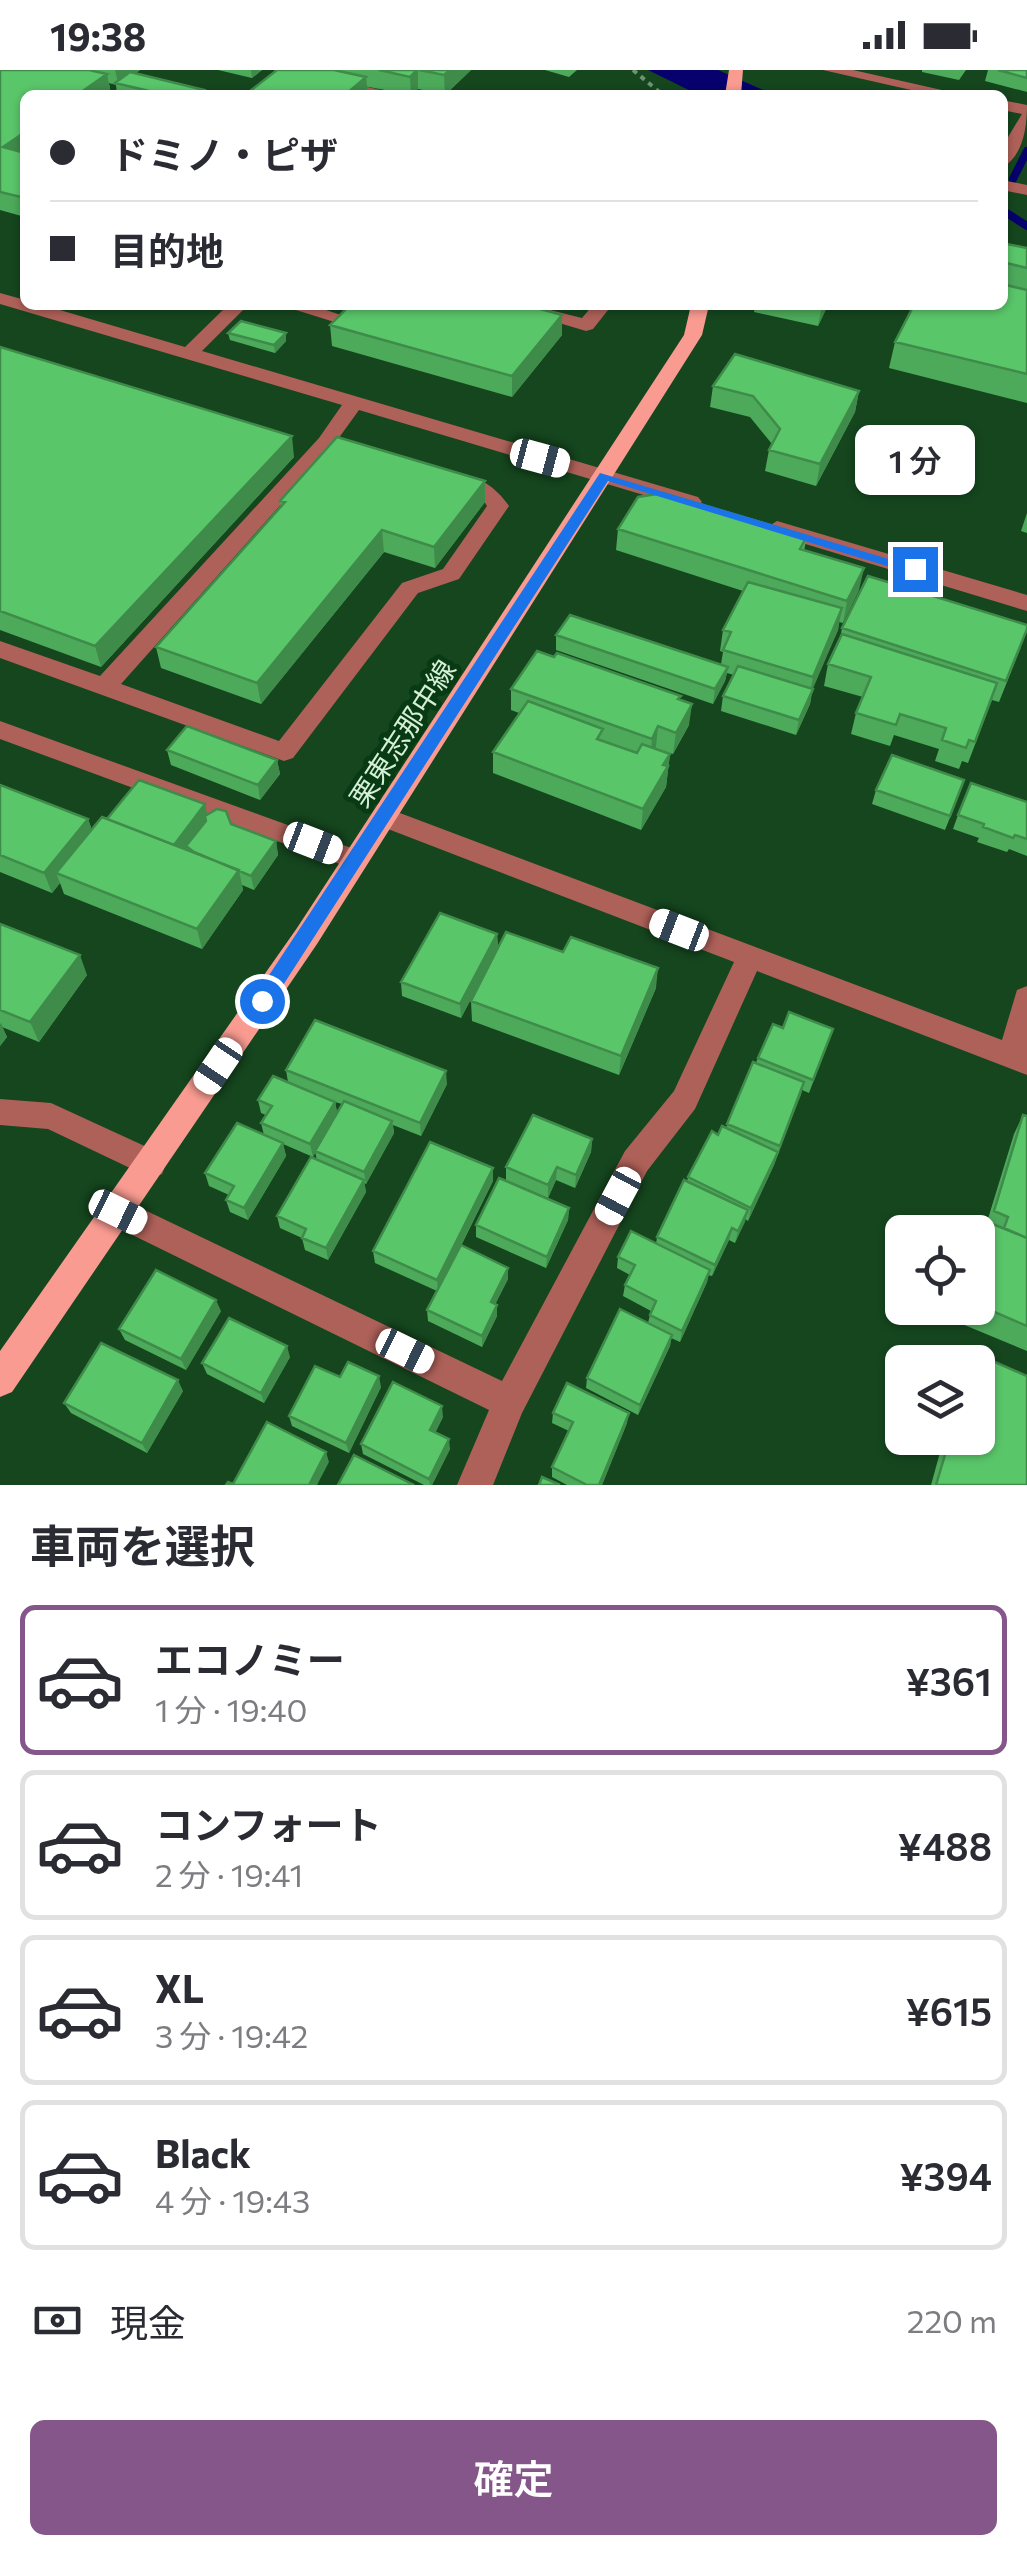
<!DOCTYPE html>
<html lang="ja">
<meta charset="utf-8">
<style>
body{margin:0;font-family:Commissioner,"Noto Sans JP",sans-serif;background:#f2f2f3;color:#2b2b33;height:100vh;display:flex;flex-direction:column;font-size:38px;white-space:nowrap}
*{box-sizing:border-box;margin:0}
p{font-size:32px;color:#7c7c81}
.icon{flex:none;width:55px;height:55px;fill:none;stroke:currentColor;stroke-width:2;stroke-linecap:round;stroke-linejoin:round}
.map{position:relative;height:1415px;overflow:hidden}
.panel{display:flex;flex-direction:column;background:#fff;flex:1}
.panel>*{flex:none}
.banner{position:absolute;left:20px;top:20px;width:988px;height:220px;border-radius:15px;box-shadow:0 2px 8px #0004;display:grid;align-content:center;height:220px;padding:0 30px;background:#fff}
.controls{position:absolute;left:885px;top:1145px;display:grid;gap:20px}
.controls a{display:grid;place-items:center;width:110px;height:110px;border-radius:15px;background:#fff;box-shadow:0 2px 8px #0004;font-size:50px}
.end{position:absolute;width:45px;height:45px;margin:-22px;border:12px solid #1a73e8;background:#fff;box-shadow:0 0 0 5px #fff}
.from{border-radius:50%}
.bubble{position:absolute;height:70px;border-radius:15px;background:#fff;box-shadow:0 2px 8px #0004;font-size:32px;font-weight:600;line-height:70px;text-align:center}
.car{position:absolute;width:30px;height:60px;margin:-30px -15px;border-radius:12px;box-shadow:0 0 8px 2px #0007;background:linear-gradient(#fff 24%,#345 0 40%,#fff 0 76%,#345 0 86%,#fff 0)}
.banner b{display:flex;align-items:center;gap:35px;height:95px;font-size:38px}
.banner b+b{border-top:2px solid #e1e1e2}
.banner i{width:25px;height:25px;background:#2b2b33}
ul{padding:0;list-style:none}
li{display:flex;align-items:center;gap:30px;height:150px;margin:0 20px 15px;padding:0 10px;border:5px solid #e1e1e2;border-radius:15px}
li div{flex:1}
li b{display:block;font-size:38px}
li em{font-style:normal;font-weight:600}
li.on{border-color:#855689}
li>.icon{width:90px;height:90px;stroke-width:1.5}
h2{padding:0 30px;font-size:45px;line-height:120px}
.pay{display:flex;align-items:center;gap:25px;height:110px;padding:0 30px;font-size:38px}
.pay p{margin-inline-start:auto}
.button{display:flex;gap:20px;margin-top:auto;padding:20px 30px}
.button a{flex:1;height:115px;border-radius:15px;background:#855689;color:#fff;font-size:40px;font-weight:600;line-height:115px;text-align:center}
.status{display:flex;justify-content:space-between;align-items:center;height:70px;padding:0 50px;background:#fff;direction:ltr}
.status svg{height:28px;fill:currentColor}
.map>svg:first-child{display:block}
.water{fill:#06016c}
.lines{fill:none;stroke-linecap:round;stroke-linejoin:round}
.stream{stroke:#06016c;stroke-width:8}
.path{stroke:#6d9373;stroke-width:4;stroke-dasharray:5 5;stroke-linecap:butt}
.minor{fill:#ae6159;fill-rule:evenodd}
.major{fill:#f99b91;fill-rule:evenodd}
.wall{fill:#4daa5b;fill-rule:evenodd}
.shaded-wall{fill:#3f8b4a}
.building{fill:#5ac66a;stroke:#3f8b4a;stroke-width:2.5}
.route{fill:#1a73e8}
.labels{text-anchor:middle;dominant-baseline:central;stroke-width:10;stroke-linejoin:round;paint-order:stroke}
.street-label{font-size:28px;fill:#d6f0d8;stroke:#083b13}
</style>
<div class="status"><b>19:38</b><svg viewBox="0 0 49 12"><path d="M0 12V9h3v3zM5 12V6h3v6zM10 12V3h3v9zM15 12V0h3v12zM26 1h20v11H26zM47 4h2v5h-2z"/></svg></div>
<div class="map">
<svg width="1027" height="1415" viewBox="0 0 1027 1415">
<rect width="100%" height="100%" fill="#15461e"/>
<path class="water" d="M648,0H718L774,25H699Z"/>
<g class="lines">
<path class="stream" d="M1013,109L1027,81
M1002,140L1027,156"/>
<path class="path" d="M633,0L663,25"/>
<path class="minor" d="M823,0H853L964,25H933Z
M333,9L389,22L392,25H363L328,17L325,14Z
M1002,30L1027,35C1027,58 1023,86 1002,98V77L1022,44L1002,40Z
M1002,110L1027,115V125L1002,120Z
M0,223L25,230V235H43L185,277L228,235H248L202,281L698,427L702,432L691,439L684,437L359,340L333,376L121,614L279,671L402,513L443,499L487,436L480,425L448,415L445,410L448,405C474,401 495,416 509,436L459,509L418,523L293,688L284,691L0,588V571L100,606L319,368L342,335L0,234Z
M280,235H311L353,249L344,255Z
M499,235H530L582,248L593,235H612L593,259L586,261Z
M777,451L1027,525V541L769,463L766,458Z
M0,651L365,783L369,790L365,797L356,800L0,669Z
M384,737L1002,970L1017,920L1027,916V1005L757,901L695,1039L647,1101L522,1343L493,1415H457L489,1340L106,1152L101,1142L106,1132L117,1127L128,1132L502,1311L625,1081L674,1021L734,892L375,754L371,747L375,740Z
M0,1029L51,1033L162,1084L166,1094L162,1104L151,1108L48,1059L0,1055Z"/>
<path class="major" d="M729,0H743L741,25H725Z
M691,235H709L702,265L317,874L12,1322L0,1327V1281L297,858L684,265Z"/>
</g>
<path class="wall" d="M0,0H140L136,3L204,20L205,25H117L116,15L109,13L111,24L25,25V147L0,140Z
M218,0H262L252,8Z
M277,0H471L445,25L418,19L412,25Z
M545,0H577L569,7Z
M922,0H966L959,10L922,2Z
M988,0H1027V22L985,11Z
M1002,173L1027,178V333L889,298L895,272L1002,235Z
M322,235H345L340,240Z
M755,235H828L818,256L754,242Z
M330,255L562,265L512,327L332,276Z
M228,263H286V271L275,283L230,270Z
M0,277L294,387L101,597L0,560Z
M713,316L859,321L855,342L816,416L765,401L769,380L772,374L750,347L710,337Z
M485,411V432L435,498L384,482L261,634L161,598L156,577L281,437L280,431Z
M1027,443V463L1021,461Z
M618,459L807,466L804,481L859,520L843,553L839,552L838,560L812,619L810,634L796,665L721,641L723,626L734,605L727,603L725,611L713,634L556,580V565L721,594L723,582L720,581L723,560L743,521L616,480Z
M842,558L1021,577L999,632L992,630L968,693L962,691L959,699L935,691L939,679L894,665L890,676L851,664L856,643L863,627L824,616L828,594L840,569Z
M511,619L680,630L689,655L673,684L656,679L670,684L666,717L641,760L493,703V682L519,643L511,640Z
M167,680L277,690L280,704L260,730L171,695Z
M0,715L88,749L92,760L107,749L208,745L276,771L278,785L254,820L242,815L243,820L202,879L64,824L60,813L52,823L0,802Z
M876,720L959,725L945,760L872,734Z
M1027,732V786L1009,779L1007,782L977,772L979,768L953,759L958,745Z
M0,854L87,905L39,972L2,957L7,967L0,976Z
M497,864L498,878L461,948L402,926L401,912Z
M656,918L619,1005L472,951L471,931Z
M783,958L833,959L809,1023L802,1020L774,1095L748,1151L745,1149L735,1173L729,1170L712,1206L708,1205L707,1212L680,1272L671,1268L670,1276L638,1345L586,1318L587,1308L648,1253L651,1241L623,1226L625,1215L630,1205L617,1198L618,1187L656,1174L657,1167L687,1112L688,1107L718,1065L726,1058L758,988Z
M286,1000L447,1014L421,1066L393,1055L394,1063L366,1114L364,1113L366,1122L328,1190L305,1180L302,1168L280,1158L277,1146L317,1090L315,1082L313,1087L283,1074L286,1086L248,1150L230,1142L226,1130L229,1125L209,1116L205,1103L264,1065L261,1053L266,1045L261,1043L258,1030L288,1012ZM335,1032L342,1034L337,1043Z
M1023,1045L1027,1046V1281L950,1249L953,1238H978L976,1162L983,1150L987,1152L1014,1064Z
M592,1069L591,1082L575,1118L556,1110L548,1128L506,1110V1097Z
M493,1098V1111L461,1176L508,1209L495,1234L497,1246L482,1277L428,1251L427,1240L437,1221L375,1193L373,1181Z
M569,1138L568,1150L546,1198L476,1167V1155Z
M221,1241L186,1300L125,1270L119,1259Z
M974,1283L1027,1415H931L944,1368H978V1292H968Z
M290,1287L264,1333L207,1304L202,1293Z
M340,1307L381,1317L349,1383L292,1356L289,1346Z
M183,1321L147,1383L71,1343L64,1333Z
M553,1343L627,1353L602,1415H567L552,1407V1397L569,1361L552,1353Z
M443,1347L435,1362L450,1379L432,1415H424L363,1384L361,1374Z"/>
<path class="shaded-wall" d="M115,0H140L121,14L118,13Z
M251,0H262L252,8Z
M418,0V19L411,25L410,7Z
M450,0H471L445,25L444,5Z
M107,4L111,24L109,25H77Z
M366,7L368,25H345Z
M25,62V85L3,77Z
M822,235H828L818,256Z
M562,245V265L512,327V306Z
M286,263V271L275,283L274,275Z
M859,321L855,342L816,416L820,394Z
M292,366L294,387L101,597L95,576Z
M485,411V432L435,498L434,477Z
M382,460L384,482L261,634L257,613Z
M864,498L859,520L843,553L847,531Z
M842,538L838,560L809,628L813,607Z
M728,597L725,611L713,634L715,619Z
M813,619L810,634L796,665L799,650Z
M692,634L689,655L673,684L676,663Z
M658,656L656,677L650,690L652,669Z
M670,684L666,717L641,760L643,739Z
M277,690L280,704L260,730L258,715Z
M205,734L208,748L178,790L174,776Z
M88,749L95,769L56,803L60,813L52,823L44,803Z
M276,771L278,785L254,820L251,806Z
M239,800L243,820L202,879L197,859Z
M497,864L498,878L461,948L460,934Z
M80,885L87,905L39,972L30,952Z
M658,898L656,918L619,1005L621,986Z
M1,953L7,967L0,976V954Z
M446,1001L447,1014L421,1066L420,1053Z
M804,1012L801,1025L776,1088L780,1076Z
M335,1032L338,1045L313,1087L310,1074Z
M392,1051L394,1063L366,1114L364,1102Z
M592,1069L591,1082L575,1118L576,1105Z
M283,1073L286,1086L248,1150L244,1138Z
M778,1082L774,1095L748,1151L751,1138Z
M557,1097L556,1110L548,1128V1115Z
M493,1098V1111L438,1221L437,1210Z
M364,1110L366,1122L328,1190L326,1178Z
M569,1138L568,1150L546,1198L547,1187Z
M748,1140L745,1152L735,1173L738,1161Z
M732,1158L729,1170L712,1206L715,1195Z
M508,1198V1209L491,1243V1232Z
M710,1200L707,1212L680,1272L682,1261Z
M216,1230L221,1241L186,1300L181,1289Z
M497,1235V1246L482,1277V1266Z
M672,1265L670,1276L638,1345L640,1335Z
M287,1276L290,1287L264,1333L261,1323Z
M379,1306L381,1317L349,1383L346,1373Z
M178,1310L183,1321L147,1383L142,1373Z
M442,1336L443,1347L432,1370L430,1360Z
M629,1343L627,1353L602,1415H599Z
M449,1369L450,1379L432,1415H430L429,1409Z
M326,1382L329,1392L317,1415H309Z"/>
<path class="building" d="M0,0H89L107,4L77,25H25V62L3,77L25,83V128L0,122Z
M277,0H334L366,7L345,25H245Z
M379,0H417L410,7Z
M419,0H450L444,5Z
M998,0H1027V8Z
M130,2L204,20L198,25H166L115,13Z
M379,21L399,25H374Z
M1002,173L1027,178V198L1002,192Z
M1002,214L1027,220V304L895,272L914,235H1002Z
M350,235H526L562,245L512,306L330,255Z
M241,251L286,263L274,275L228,263Z
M0,277L292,366L95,576L0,541Z
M735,284L859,321L820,394L769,380L780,359L753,326L713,316Z
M337,367L485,411L434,477L382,460L257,613L156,577L285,432L280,431Z
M663,423L807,466L800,479L864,498L847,531L618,459L638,427Z
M868,506L1027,555V559L1006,611L842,558Z
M748,512L842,538L813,607L723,580L731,562L723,560Z
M570,545L728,597L715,619L556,565Z
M842,564L997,613L975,672L969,670L966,678L942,670L946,658L900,644L896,655L856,643L871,607L828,594Z
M537,581L554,587L557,583L681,626L678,629L692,634L676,663L658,656L652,669L511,619Z
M738,596L813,619L799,650L723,626Z
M528,631L603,659L597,669L637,683L642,674L670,684L663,695L668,696L643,739L493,682Z
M187,656L277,690L258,715L167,680Z
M892,685L964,710L950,746L876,720Z
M139,710L205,734L174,775L107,749Z
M971,713L1027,732V769L1015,765L1013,768L983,757L984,754L958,745Z
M0,715L88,749L44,803L0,785Z
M217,739L226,741L231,754L276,771L251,806L194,782L186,776L206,751L205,746Z
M102,747L239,800L197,859L56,803Z
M440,843L497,864L460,934L401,912Z
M0,854L80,885L30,952L0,940Z
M506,862L563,882L571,867L658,898L621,986L471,931Z
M789,942L833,959L813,1010L758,988L773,954L783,958Z
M315,950L446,1001L420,1053L286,1000Z
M753,992L804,1012L780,1076L727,1054Z
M273,1006L335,1032L310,1074L261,1053L272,1036L258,1030Z
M344,1031L392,1051L364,1102L315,1081Z
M533,1045L592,1069L576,1105L557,1097L548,1115L506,1097Z
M1023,1045L1027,1046V1168L1004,1158L1008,1147L994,1141Z
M237,1053L283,1073L244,1138L226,1130L234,1116L205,1103Z
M722,1056L778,1082L751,1138L688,1107L712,1061L718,1065Z
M430,1072L493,1098L437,1210L373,1181Z
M311,1087L364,1110L326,1178L302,1168L306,1159L277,1146Z
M499,1108L569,1138L547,1187L476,1155Z
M684,1110L748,1140L738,1161L732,1158L715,1195L657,1167Z
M983,1150L1027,1168V1256L978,1235V1170Z
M631,1161L710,1200L682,1261L650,1245L656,1231L625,1215L635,1195L618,1187Z
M461,1175L508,1198L491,1232L497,1235L482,1266L427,1240Z
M156,1200L216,1230L181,1289L119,1259Z
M620,1239L672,1265L640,1335L587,1308Z
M229,1248L287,1276L261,1323L202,1293Z
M101,1273L178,1310L142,1373L64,1333Z
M974,1283L1027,1306V1415H936L950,1368H978V1292H971Z
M348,1292L379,1306L346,1373L289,1346L315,1296L340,1307Z
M393,1312L442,1336L430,1360L449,1369L429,1409L361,1374Z
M567,1313L629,1343L599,1415H587L552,1397L573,1352L553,1343Z
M267,1352L326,1382L309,1415H226L228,1412L233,1414Z
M354,1385L414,1415H338Z
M542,1407L560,1415H539Z"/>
<path class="route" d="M600,403L922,499L910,503L608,411L269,937H256V925Z"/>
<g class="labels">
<g class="street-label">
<text transform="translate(402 663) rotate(-57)">栗東志那中線</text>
</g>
</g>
</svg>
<div class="controls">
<a><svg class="icon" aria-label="locate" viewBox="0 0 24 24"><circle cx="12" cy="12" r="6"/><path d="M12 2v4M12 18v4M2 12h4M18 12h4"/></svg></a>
<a><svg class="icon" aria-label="layers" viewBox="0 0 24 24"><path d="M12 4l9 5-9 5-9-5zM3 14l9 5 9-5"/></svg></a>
</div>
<i class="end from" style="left:262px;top:931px"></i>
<i class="end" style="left:915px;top:499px"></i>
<div class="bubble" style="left:855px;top:355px;width:120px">1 分</div>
<i class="car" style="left:540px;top:388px;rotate:105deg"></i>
<i class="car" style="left:313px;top:773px;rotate:111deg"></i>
<i class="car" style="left:679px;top:860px;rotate:291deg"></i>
<i class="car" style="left:218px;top:996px;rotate:214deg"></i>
<i class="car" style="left:618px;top:1126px;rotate:208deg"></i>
<i class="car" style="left:118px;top:1142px;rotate:116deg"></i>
<i class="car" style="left:405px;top:1281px;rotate:116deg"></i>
<div class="banner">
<b><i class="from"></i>ドミノ・ピザ</b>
<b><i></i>目的地</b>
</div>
</div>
<section class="panel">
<h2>車両を選択</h2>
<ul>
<li class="on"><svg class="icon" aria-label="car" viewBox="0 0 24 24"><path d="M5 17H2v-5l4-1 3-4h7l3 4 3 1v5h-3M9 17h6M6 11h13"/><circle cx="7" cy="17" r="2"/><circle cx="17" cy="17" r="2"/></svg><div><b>エコノミー</b><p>1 分 · 19:40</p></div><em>¥361</em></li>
<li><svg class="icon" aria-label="car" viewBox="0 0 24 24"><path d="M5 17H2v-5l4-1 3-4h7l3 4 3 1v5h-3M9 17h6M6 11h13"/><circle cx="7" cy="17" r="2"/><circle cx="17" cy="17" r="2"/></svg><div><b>コンフォート</b><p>2 分 · 19:41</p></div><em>¥488</em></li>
<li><svg class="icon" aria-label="car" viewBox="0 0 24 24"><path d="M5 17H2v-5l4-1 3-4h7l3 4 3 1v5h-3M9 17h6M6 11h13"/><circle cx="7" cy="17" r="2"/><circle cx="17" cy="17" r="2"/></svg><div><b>XL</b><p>3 分 · 19:42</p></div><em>¥615</em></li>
<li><svg class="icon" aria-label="car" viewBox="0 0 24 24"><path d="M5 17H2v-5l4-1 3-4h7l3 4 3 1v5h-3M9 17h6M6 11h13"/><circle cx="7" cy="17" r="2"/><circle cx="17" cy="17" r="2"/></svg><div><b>Black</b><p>4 分 · 19:43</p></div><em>¥394</em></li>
</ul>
<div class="pay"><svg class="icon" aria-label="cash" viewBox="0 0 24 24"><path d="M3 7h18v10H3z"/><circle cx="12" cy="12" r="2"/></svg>現金<p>220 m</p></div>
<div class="button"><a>確定</a></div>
</section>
